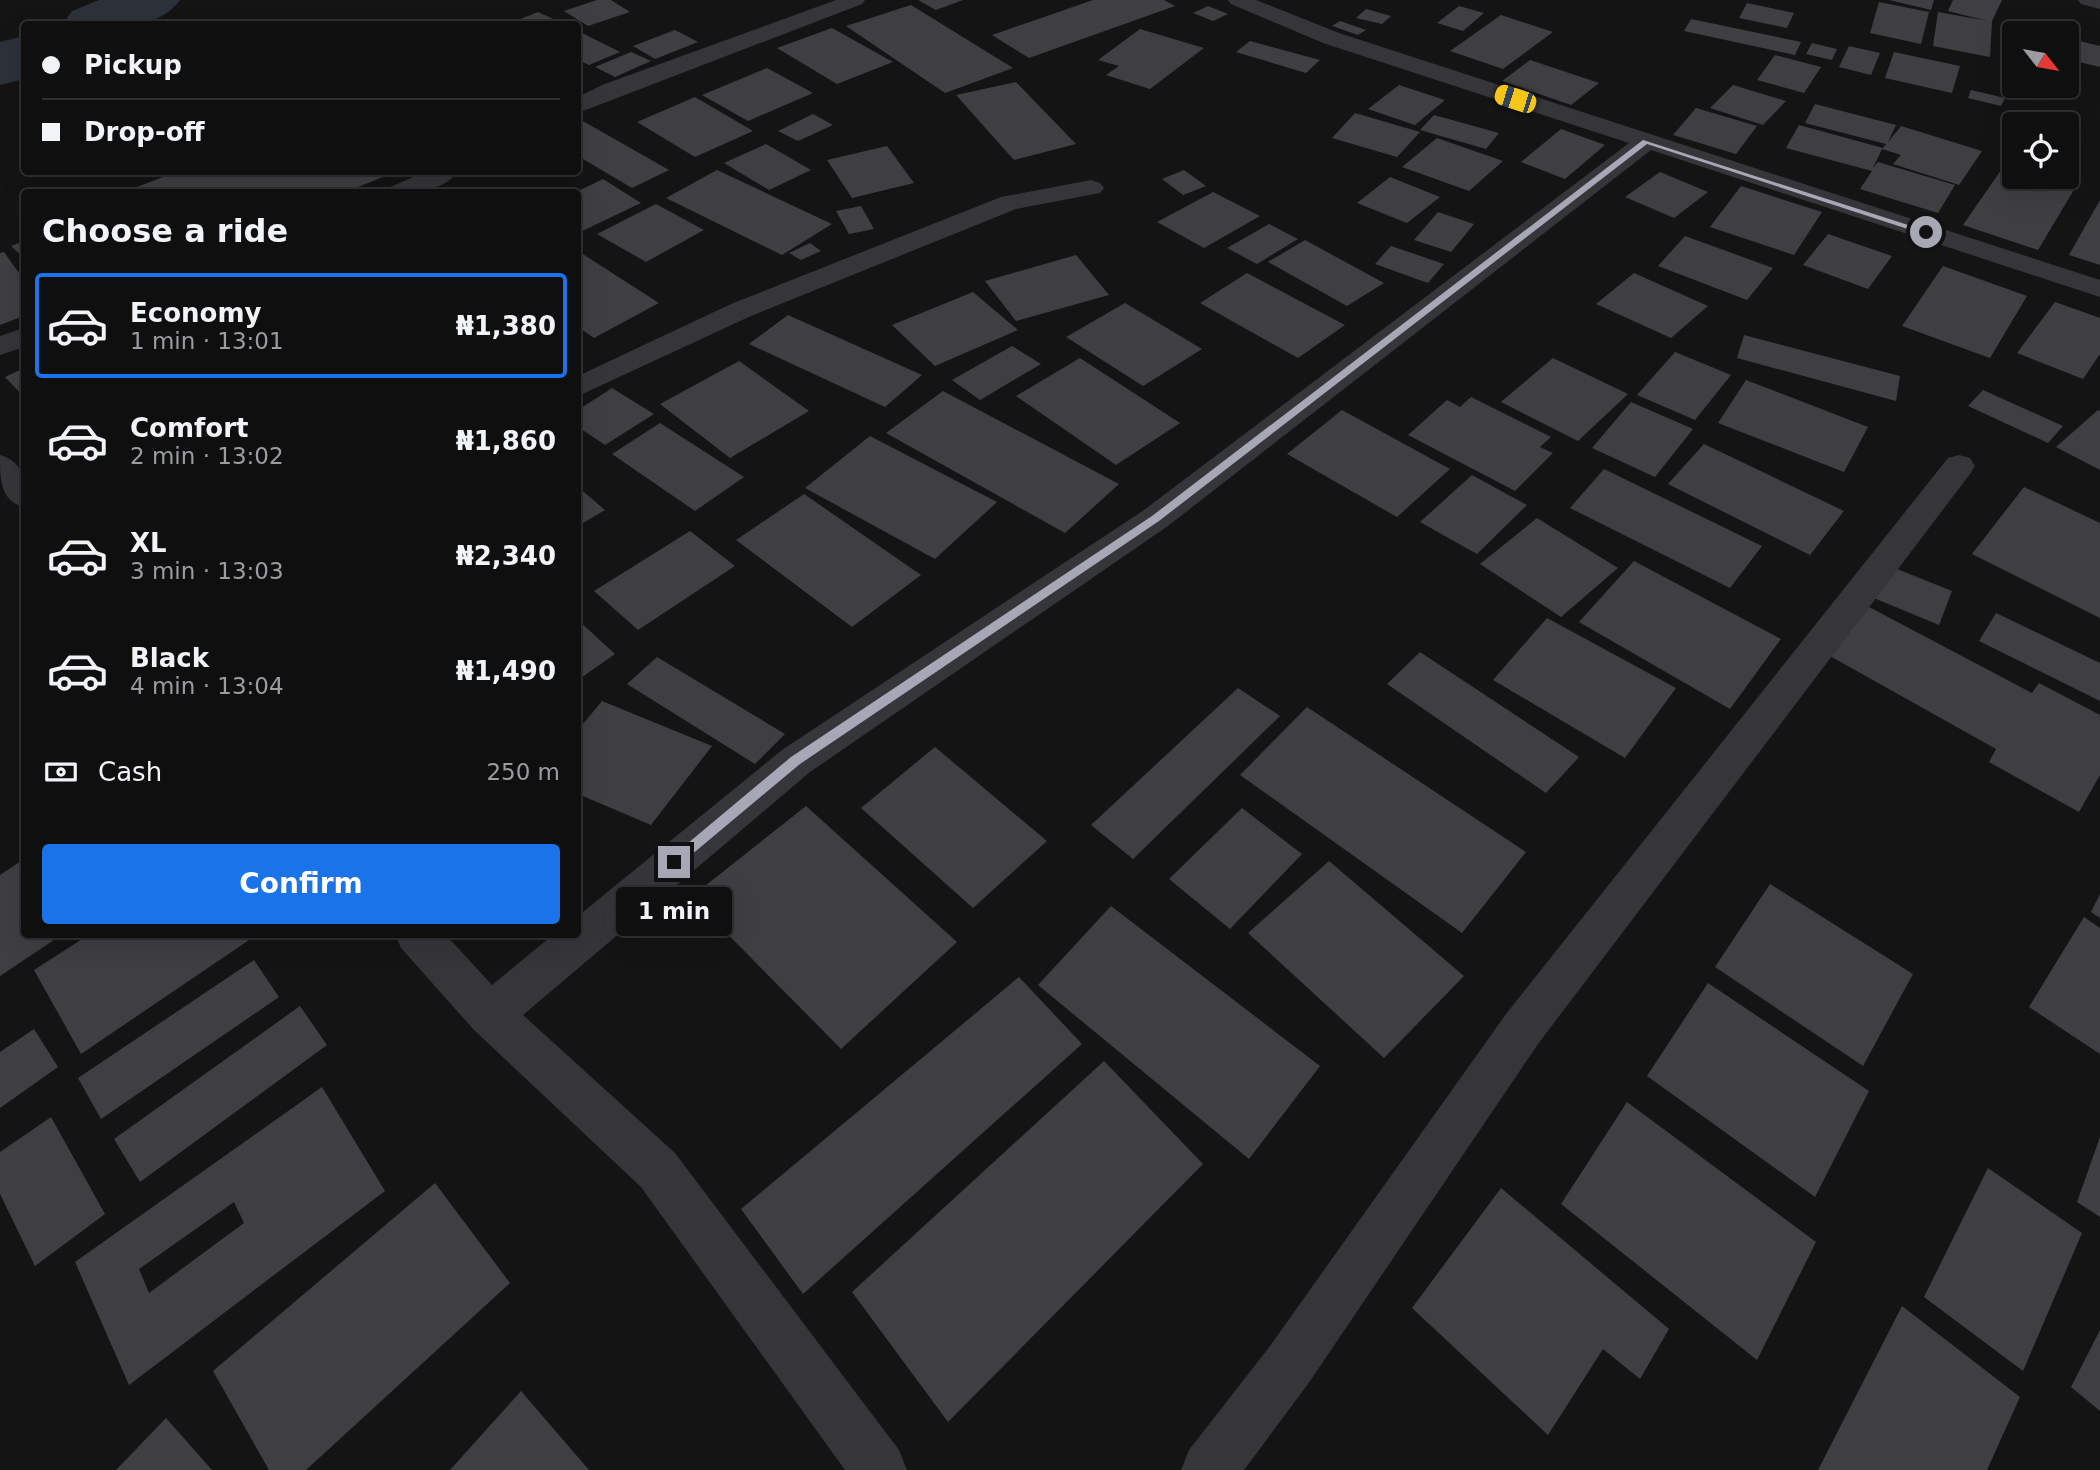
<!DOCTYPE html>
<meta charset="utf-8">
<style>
body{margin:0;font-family:"DejaVu Sans",sans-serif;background:#181819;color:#f1f3f6;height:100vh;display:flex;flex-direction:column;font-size:26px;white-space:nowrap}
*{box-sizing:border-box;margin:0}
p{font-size:23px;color:#9b9c9f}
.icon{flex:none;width:38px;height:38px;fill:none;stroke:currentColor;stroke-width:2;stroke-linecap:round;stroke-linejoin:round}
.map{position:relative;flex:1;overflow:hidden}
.drawer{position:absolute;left:21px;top:189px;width:560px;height:749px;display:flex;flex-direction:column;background:#0f0f10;border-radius:7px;box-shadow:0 7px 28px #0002,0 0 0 2px #2f2f30}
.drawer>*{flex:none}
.top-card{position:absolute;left:21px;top:21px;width:560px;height:154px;border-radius:7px;box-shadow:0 7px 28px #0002,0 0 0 2px #2f2f30;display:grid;align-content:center;height:154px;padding:0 21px;background:#0f0f10}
.needle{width:46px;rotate:121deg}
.tools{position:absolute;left:2002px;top:21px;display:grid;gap:14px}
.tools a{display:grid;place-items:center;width:77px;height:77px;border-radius:7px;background:#0f0f10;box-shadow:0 7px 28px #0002,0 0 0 2px #2f2f30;font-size:35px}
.end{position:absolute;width:32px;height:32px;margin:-16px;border:9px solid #a7a7b5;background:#111;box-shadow:0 0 0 4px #111}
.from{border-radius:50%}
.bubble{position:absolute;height:49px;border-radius:7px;background:#0f0f10;box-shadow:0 7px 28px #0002,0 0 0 2px #2f2f30;font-size:23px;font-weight:600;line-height:49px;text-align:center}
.car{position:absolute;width:21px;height:42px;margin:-21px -10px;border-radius:9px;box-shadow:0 0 5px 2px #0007;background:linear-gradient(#f5c518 24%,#345 0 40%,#f5c518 0 76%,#345 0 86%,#f5c518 0)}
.top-card b{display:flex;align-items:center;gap:24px;height:66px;font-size:26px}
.top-card b+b{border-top:2px solid #2f2f30}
.top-card i{width:18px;height:18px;background:#f1f3f6}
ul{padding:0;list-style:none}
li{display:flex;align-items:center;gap:21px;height:105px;margin:0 14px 10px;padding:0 7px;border:4px solid transparent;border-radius:7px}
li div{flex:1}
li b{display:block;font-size:26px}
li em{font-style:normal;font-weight:600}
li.on{border-color:#1a73e8}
li>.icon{width:63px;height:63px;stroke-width:1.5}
h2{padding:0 21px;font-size:32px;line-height:84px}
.pay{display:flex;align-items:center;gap:18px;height:77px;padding:0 21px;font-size:26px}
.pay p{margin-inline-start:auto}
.primary-button{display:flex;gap:14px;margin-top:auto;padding:14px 21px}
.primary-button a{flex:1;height:80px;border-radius:7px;background:#1a73e8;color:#fff;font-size:28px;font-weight:600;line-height:80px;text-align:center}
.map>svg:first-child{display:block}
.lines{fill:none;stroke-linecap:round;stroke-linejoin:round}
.river{fill:#2d313a;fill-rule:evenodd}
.building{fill:#3f3e42;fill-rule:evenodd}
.street{fill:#36353a;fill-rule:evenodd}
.route{fill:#a7a7b5}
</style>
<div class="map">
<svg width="2100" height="1470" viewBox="0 0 2100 1470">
<rect width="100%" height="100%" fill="#141415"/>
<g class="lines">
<path class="river" d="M99,0H180C156,34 100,27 63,24L72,11Z
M24,36V79L0,85V42Z"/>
</g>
<path class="building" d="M597,0H611L630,12L588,26L564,11Z
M918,0H963L936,10Z
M1093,0H1164L1175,6L1029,58L992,35Z
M1889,0H1934L1931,10Z
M1953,0H2002L1992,21L1990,57L1933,46L1938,12L1988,21L1948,11Z
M1879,2L1929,12L1921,44L1870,33Z
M1747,3L1794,13L1787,28L1739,18Z
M911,5L1013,68L945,93L846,26Z
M1208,6L1228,14L1213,21L1193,13Z
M1459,6L1484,13L1463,31L1437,23Z
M1366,9L1391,16L1382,24L1356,18Z
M538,12L564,24H508Z
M1501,15L1553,32L1503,69L1450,51Z
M1691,19L1801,42L1795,55L1684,31Z
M1340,21L1366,30L1358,35L1332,26Z
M832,28L893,62L837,84L777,48Z
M1140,29L1204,48L1150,89L1106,75L1119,66L1098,60Z
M675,30L698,42L655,59L633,46Z
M578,31L620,52L589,65L578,60Z
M2067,38L2100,46V67L2067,59Z
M1250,41L1320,60L1306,73L1236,52Z
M1812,43L1837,49L1832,60L1806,54Z
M1849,46L1880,53L1871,75L1839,67Z
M631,52L651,61L615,77L595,67Z
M1894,52L1960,66L1952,93L1885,78Z
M1775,55L1821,67L1804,93L1757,80Z
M1530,60L1599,83L1571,105L1502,81Z
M767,68L813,93L748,121L702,95Z
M1016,82L1076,144L1014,160L956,95Z
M1399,85L1445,100L1415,125L1368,109Z
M1733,85L1786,101L1763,125L1710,108Z
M1971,90L2005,98L2001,106L1968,98Z
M695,97L753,131L695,157L637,122Z
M1815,104L1896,125L1888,142L1901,126L1982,151L1959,185L1893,164L1901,155L1882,149L1873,168L1878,162L1955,185L1938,213L1860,189L1872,171L1786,148L1799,125L1883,148L1886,144L1805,123Z
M1696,108L1757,126L1736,154L1673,135Z
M1355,113L1420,132L1397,157L1332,138Z
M813,114L833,125L798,141L778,131Z
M1434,115L1499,133L1486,149L1420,130Z
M581,120L669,170L632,188L578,156V122Z
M1561,129L1605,145L1565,179L1521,162Z
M1437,138L1503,161L1469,191L1402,167Z
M766,144L811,170L769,190L724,163Z
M887,146L914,183L852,198L827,160Z
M2010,157L2014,158V177H2067V174L2081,178L2038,250L1963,225Z
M717,170L832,224L782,255L666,198Z
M1184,170L1206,186L1183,195L1162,179Z
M176,172H395L346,192H124Z
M1660,172L1708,192L1674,218L1625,197Z
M1390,177L1440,197L1407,223L1357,203Z
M603,179L641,203L578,233V191Z
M1741,186L1822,212L1794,255L1710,227Z
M1213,192L1260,216L1204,248L1157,222Z
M2100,200V265L2069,255Z
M656,204L704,230L646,262L597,234Z
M861,206L874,229L849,234L836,211Z
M1438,212L1474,224L1451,252L1414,240Z
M1269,224L1298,239L1257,264L1227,248Z
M1828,234L1892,256L1868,289L1803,265Z
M1685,236L1773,268L1747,300L1658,266Z
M1305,240L1384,283L1347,306L1268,262Z
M24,241V258L11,246Z
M810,243L821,251L801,260L789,253Z
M1391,246L1444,264L1428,283L1375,264Z
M578,251L659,303L594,338L578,327Z
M4,252L24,280V316L0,325V253Z
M1076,255L1109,295L1016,321L985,281Z
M1943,266L2027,296L1990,358L1902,326Z
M1247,273L1345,325L1298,358L1200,303Z
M1634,273L1708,306L1671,338L1596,304Z
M973,292L1018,330L935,366L892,325Z
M2055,302L2100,318V354L2083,379L2017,353Z
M1125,303L1202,349L1143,386L1066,337Z
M788,315L922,375L885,407L749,344Z
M1744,335L1900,376L1896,401L1737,358Z
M1012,346L1041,364L980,400L952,380Z
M1675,352L1731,375L1695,420L1637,395Z
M1080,358L1180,423L1116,465L1016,396Z
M1553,358L1628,394L1578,441L1501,402Z
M739,361L809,411L730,458L660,404Z
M24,368V397L5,377Z
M1746,380L1868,427L1844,472L1718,423Z
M612,388L654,414L605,445L578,427V410Z
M1983,390L2063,426L2048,443L1968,406Z
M943,391L1119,484L1065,533L886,433Z
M1471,397L1551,437L1540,447L1553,453L1515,491L1408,435L1447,400L1460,407Z
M1631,402L1693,429L1655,477L1592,448Z
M1342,410L1450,469L1397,517L1287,454Z
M2098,410L2100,411V470L2056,447Z
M660,423L744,477L695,511L612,454Z
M870,436L997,502L935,559L805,488Z
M1704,444L1844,511L1810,555L1668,484Z
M1604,469L1762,546L1730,588L1570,508Z
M1472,475L1527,505L1477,554L1420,522Z
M578,487L605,510L578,526Z
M2024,487L2100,523V618L1972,554Z
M804,494L921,575L852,627L736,540Z
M1537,518L1618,568L1561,617L1480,564Z
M690,531L735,566L638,630L594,591Z
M1634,561L1781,639L1730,709L1579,622Z
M1882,563L1952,591L1939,625L1869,596Z
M1869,607L2032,693L2039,683L2100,715V775L2079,812L1989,762L1996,749L1830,656Z
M1996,613L2100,663V701L1979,641Z
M1547,618L1676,688L1625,758L1493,680Z
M578,620L615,654L578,680Z
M1420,652L1579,757L1546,793L1387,684Z
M657,657L785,734L755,764L627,684Z
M1238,688L1280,716L1133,859L1091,825Z
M602,701L712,746L651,825L578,794V730Z
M1307,707L1526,852L1462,933L1240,775Z
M935,747L1047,841L973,908L861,808Z
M806,806L957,942L841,1049L691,897Z
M1242,808L1302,854L1230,929L1169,879Z
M24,859V934H63L0,976V875Z
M1329,861L1464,976L1384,1058L1248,933Z
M1770,884L1913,974L1863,1066L1715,967Z
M2100,894V918L2091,912Z
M1111,906L1320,1066L1249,1159L1038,985Z
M2084,917L2100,928V1054L2029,1007Z
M90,934H253L255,936L81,1054L34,970Z
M254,960L279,997L101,1119L78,1078Z
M1019,977L1082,1044L803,1294L741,1209Z
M1708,983L1869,1091L1815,1197L1647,1076Z
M300,1006L327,1045L140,1182L114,1139Z
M34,1029L58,1067L0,1108V1052Z
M1104,1061L1203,1164L948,1422L852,1292Z
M322,1087L385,1191L129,1385L75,1262ZM234,1202L244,1223L149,1293L139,1269Z
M1627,1102L1816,1242L1757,1360L1561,1204Z
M51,1117L105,1214L35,1266L0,1194V1152Z
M2100,1137V1217L2077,1202Z
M1988,1168L2082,1233L2023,1371L1924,1297Z
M435,1183L510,1283L306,1470H269L213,1371Z
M1501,1188L1669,1329L1640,1379L1603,1349L1548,1435L1412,1308Z
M1902,1306L2020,1397L1987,1470H1818Z
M2100,1330V1411L2071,1387Z
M521,1391L589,1470H450Z
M166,1418L212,1470H116Z"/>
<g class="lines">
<path class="street" d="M836,0H865L862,4L578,113V97L602,85Z
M1228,0H1256L1339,33L2100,280V297L1651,150L1168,526L810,772L523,1015L675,1153L899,1450L907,1470H845L641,1187L474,1030L401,948L395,934H445L492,985L554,934H578V916L782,750L1144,510L1629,143L1323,43L1231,4Z
M2078,0H2100V9L2081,4Z
M425,172H457C444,192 408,194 386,192L390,187Z
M1091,180L1100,183L1104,188L1100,193L1016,209L751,316L578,396V376L731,304L1001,197Z
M24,328V347L0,355V336Z
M0,455C27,463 24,484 24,507C0,501 0,478 0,455Z
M1959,455L1970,458L1975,466L1970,474L1538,1044L1308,1384L1244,1470H1181L1189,1450L1270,1346L1506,1014L1948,458Z"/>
</g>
<path class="route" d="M1643,140L1930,232L1923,234L1647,144L1159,521L800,764L678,866H669V859L791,757L1152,516Z"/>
</svg>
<div class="tools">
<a><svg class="needle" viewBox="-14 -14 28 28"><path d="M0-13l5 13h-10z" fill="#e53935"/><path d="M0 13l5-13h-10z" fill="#9b9c9f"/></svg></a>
<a><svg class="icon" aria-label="locate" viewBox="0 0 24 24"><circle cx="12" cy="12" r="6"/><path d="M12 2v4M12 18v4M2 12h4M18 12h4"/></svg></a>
</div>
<i class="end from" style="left:1926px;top:232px"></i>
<i class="end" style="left:674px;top:862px"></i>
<div class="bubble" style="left:616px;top:887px;width:116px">1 min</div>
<i class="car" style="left:1515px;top:99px;rotate:288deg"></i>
<div class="top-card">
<b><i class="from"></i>Pickup</b>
<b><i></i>Drop-off</b>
</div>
<section class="drawer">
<h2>Choose a ride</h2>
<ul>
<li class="on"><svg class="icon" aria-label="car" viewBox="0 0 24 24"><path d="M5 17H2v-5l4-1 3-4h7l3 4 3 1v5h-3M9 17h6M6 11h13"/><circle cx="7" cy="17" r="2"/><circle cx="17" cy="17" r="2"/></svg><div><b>Economy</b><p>1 min · 13:01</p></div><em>₦1,380</em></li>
<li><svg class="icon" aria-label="car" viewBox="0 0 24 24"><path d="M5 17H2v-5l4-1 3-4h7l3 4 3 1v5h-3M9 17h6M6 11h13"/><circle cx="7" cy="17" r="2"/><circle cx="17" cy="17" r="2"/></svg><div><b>Comfort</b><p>2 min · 13:02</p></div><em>₦1,860</em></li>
<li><svg class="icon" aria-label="car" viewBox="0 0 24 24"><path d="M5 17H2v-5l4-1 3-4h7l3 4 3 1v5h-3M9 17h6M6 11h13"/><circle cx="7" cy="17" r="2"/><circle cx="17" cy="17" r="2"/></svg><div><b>XL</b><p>3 min · 13:03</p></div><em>₦2,340</em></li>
<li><svg class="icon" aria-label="car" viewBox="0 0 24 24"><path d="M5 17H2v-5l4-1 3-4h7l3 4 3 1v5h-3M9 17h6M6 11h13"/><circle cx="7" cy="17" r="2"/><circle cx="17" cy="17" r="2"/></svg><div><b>Black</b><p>4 min · 13:04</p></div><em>₦1,490</em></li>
</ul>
<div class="pay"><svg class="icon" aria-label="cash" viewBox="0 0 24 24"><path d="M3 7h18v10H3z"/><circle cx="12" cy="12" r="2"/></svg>Cash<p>250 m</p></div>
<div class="primary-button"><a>Confirm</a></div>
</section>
</div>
